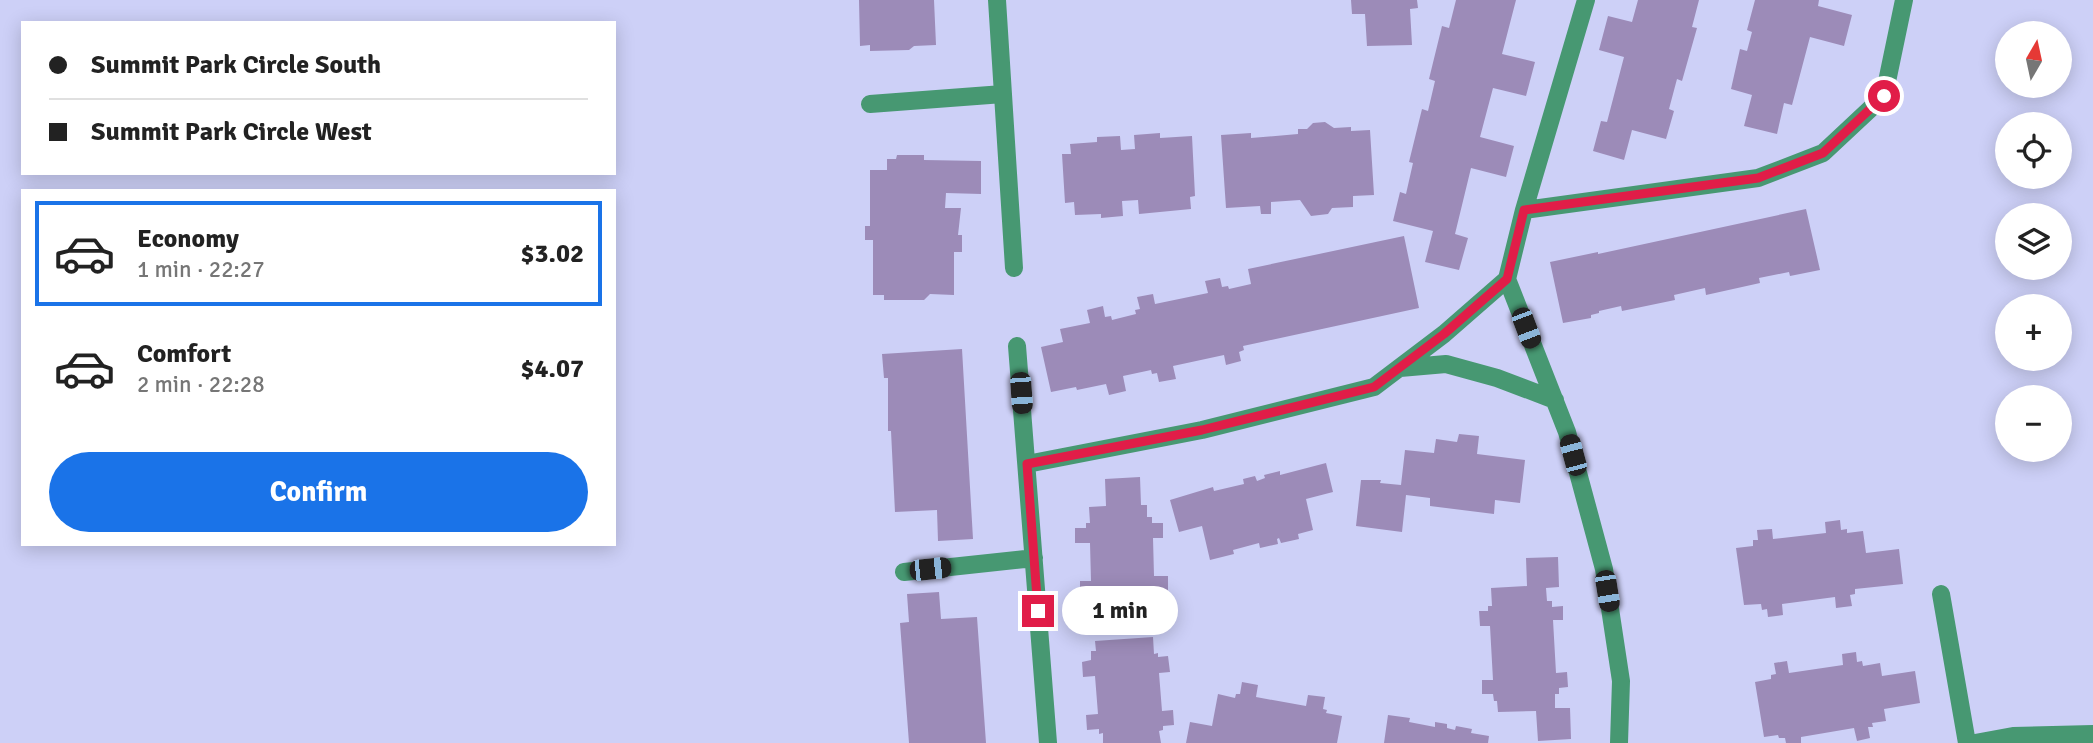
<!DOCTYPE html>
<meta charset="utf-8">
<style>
body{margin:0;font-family:Signika,sans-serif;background:#f2f2f2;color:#222;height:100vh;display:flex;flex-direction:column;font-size:26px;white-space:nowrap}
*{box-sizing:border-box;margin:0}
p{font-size:23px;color:#767676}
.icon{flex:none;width:38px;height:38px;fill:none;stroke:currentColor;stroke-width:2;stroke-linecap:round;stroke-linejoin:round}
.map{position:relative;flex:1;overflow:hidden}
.panel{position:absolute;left:21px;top:189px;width:595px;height:357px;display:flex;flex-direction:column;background:#fff;border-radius:0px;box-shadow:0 4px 18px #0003}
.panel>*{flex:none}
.top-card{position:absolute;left:21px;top:21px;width:595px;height:154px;border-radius:0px;box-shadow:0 4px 18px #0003;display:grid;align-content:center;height:154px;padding:0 28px;background:#fff}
.needle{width:46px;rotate:9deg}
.controls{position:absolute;left:1995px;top:21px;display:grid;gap:14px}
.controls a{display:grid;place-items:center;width:77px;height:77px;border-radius:50%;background:#fff;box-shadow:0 4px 18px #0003;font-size:35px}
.end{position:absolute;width:32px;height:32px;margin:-16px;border:9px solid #e11d48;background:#fff;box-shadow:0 0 0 4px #fff}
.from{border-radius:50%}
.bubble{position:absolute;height:49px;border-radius:24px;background:#fff;box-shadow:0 4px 18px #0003;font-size:23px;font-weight:700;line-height:49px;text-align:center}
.car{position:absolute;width:21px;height:42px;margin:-21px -10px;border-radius:9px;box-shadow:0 0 5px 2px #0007;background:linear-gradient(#222 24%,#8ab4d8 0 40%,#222 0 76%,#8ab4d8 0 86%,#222 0)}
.top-card b{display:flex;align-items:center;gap:24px;height:66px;font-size:26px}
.top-card b+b{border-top:2px solid #e0e0e0}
.top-card i{width:18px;height:18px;background:#222}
ul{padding:12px 0 0;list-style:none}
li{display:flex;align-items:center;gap:21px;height:105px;margin:0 14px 10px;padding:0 14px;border:4px solid transparent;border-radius:0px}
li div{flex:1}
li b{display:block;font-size:26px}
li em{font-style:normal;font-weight:700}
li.on{border-color:#1a73e8}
li>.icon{width:63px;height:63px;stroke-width:1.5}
.primary-button{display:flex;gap:14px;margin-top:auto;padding:14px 28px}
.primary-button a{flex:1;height:80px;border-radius:42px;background:#1a73e8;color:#fff;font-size:28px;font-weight:700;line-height:80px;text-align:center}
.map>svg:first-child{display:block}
.building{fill:#9c8bb8}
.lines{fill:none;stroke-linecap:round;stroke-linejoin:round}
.lane{stroke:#479872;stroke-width:18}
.route{stroke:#e11d48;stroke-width:9}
</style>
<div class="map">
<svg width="2093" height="743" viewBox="0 0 2093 743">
<rect width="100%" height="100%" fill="#cdd0f7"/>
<path class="building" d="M859,0H934L936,45L914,46L909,50L870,51V45L860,46Z
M1351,0H1417L1418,8L1410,9L1412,45L1367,46L1365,14H1352Z
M1456,0H1516L1502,54L1535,62L1526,96L1493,88L1480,137L1514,146L1506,177L1471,168L1455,234L1468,238L1459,270L1425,262L1433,231L1393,221L1400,192L1406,194L1413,163L1409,162L1422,109L1428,111L1435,81L1429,79L1442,26L1449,28Z
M1638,0H1699L1692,27L1697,28L1682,81L1677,79L1669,109L1674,111L1666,139L1632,130L1624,160L1593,151L1601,121L1607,122L1624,57L1599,50L1608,16L1632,22Z
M1755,0H1819L1818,6L1852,15L1844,46L1810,37L1792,105L1784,103L1777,134L1744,126L1752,95L1731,89L1740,49L1747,51L1752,32L1747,30Z
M1325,122L1334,128L1351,127V131L1370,130L1374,195L1353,196V207L1332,208L1328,214L1311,216L1300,200L1271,202V214H1261L1260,206L1226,208L1221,135L1251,133V138L1298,134V129H1307L1313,123Z
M1160,133V138L1192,136L1195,196L1190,197L1191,209L1139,214L1138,200L1122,201L1123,216L1101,218V214L1075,215L1074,202L1065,203L1062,154H1071L1070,144L1097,142V137L1120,136L1121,150L1135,149L1134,135Z
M897,155H924V160L981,161V194L946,193L945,208H961L958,235H962V252H954V295L930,294L924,300H884V295H873V240H865V226H870V170H887V159H896Z
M1806,209L1820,270L1790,276L1789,272L1759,278L1760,283L1706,295L1705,288L1674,295L1675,300L1622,311L1621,306L1599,311V313L1591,315V318L1563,323L1550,262L1598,252V254Z
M1404,236L1419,308L1243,346L1244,350L1239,352L1241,361L1226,365L1224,355L1173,366L1176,379L1159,382L1157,373L1152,374L1151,370L1123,376L1126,391L1109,395L1106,384L1077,390L1076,387L1051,392L1041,347L1063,342L1060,329L1090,323L1087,310L1103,306L1105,317L1111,316L1112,320L1136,314L1135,310L1140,309L1137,297L1153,294L1155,304L1208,293L1205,281L1220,278L1222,287L1228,286L1229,289L1251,284L1248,269Z
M962,349L973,539L938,541L937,510L895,512L891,431H888V378H884L882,354Z
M1459,434L1479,436L1477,454L1525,460L1520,503L1495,500L1494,514L1430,506V498L1406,495L1402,532L1356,526L1361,480H1381L1380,483L1401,485L1405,450L1434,453L1436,439L1457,442Z
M1326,463L1333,492L1306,499L1313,530L1298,534L1299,539L1281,543L1279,538L1277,539L1278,544L1260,548L1259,543L1233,550L1234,554L1210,560L1202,526L1179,532L1170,500L1213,487L1214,491L1244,484L1243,479L1255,476L1257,481L1265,478L1264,475L1280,471V475Z
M1140,477L1141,505H1147V517H1152V523H1163V538H1153L1154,576H1168V592L1158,593V596H1153V613L1097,615V600H1093V596H1080V581H1091L1090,543H1075V528H1086V523H1090L1089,507L1106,506L1105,479Z
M1840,520L1841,530L1847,529V533L1863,531L1866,553L1899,549L1903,584L1855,589V594L1850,595L1852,606L1836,608L1835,597L1782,604L1783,615L1768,617L1767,609L1762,610L1761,604L1744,605L1736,548L1753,546V540H1758L1757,530L1772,529L1773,539L1826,533L1825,522Z
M1558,557L1559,587L1546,588L1547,601H1552V607L1563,606V620H1553L1556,673L1567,672L1568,687L1559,688V694H1555V708H1570L1571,739L1538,741L1536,711L1498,712L1497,701H1494L1493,694H1482V680H1493L1490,626H1480L1479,611H1488V606H1492L1491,588L1527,586L1526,558Z
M939,592L941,619L977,617L986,743H909L900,623L909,622L907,594Z
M1153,637L1154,654L1158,653V657L1168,656L1170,672L1159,673L1162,711L1173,710L1174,725L1163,726V730L1159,731L1161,743H1103V733L1099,734V729L1087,730L1086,715L1098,714L1095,676L1083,677L1082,662L1091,660V651H1096L1095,641Z
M1856,652L1857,662L1862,661L1863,666L1880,663L1882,676L1915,671L1920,703L1884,709L1886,721L1872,723L1873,727H1868L1870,738L1857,741L1854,728L1801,737V743H1786L1785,738H1779L1778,735L1764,737L1755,682L1771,679V675L1776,674L1774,663L1787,661L1789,673L1843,665L1842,654Z
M1242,682L1258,685L1256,697L1306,706L1308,695L1325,697L1323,709L1327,710L1326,713L1342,716L1337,743H1186L1190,722L1212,726L1218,694L1235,698L1236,694H1240Z
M1388,715L1410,718L1409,722L1435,727V722L1447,724V728L1455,730L1456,726L1472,729L1471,733L1489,736L1488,743H1384Z"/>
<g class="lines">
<path class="lane" d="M997,0L1014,268
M870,104L1003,94
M1524,210L1758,178L1823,153L1884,96L1904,0
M1507,279L1567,432L1604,569L1621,681L1619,743
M1017,346L1048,743
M1400,368L1446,364L1497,378L1555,400
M1027,464L1202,430L1374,387L1444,334L1507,279L1524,210L1586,0
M904,572L1034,558
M1941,594L1967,743
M1975,743L2013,736L2093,734"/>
</g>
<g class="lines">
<path class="route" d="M1038,611L1027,464L1202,430L1374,387L1444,334L1507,279L1524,210L1758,178L1823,153L1884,96"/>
</g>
</svg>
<div class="controls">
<a><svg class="needle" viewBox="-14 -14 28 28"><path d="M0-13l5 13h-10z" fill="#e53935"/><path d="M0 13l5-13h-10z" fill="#767676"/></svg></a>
<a><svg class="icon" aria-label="locate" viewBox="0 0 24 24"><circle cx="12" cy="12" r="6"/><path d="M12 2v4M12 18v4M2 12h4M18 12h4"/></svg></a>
<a><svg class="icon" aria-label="layers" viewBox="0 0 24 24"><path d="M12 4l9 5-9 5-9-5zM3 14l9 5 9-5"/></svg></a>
<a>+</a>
<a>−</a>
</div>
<i class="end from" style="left:1884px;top:96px"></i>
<i class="end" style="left:1038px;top:611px"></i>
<div class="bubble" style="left:1062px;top:586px;width:116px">1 min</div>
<i class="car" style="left:1526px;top:328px;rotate:159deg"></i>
<i class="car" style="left:1021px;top:393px;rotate:176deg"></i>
<i class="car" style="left:1573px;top:455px;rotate:345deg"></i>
<i class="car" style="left:930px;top:569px;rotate:84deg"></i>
<i class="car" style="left:1607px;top:591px;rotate:171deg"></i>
<div class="top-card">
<b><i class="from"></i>Summit Park Circle South</b>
<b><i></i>Summit Park Circle West</b>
</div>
<section class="panel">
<ul>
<li class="on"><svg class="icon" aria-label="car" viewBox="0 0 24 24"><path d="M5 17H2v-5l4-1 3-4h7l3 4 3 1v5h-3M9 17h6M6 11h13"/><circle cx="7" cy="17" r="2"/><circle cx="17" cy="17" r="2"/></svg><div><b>Economy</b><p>1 min · 22:27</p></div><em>$3.02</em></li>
<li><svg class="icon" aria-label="car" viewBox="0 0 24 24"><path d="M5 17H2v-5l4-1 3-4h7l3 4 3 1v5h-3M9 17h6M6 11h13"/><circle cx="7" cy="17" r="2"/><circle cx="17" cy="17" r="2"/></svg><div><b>Comfort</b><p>2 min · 22:28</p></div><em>$4.07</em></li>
</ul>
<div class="primary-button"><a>Confirm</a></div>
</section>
</div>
